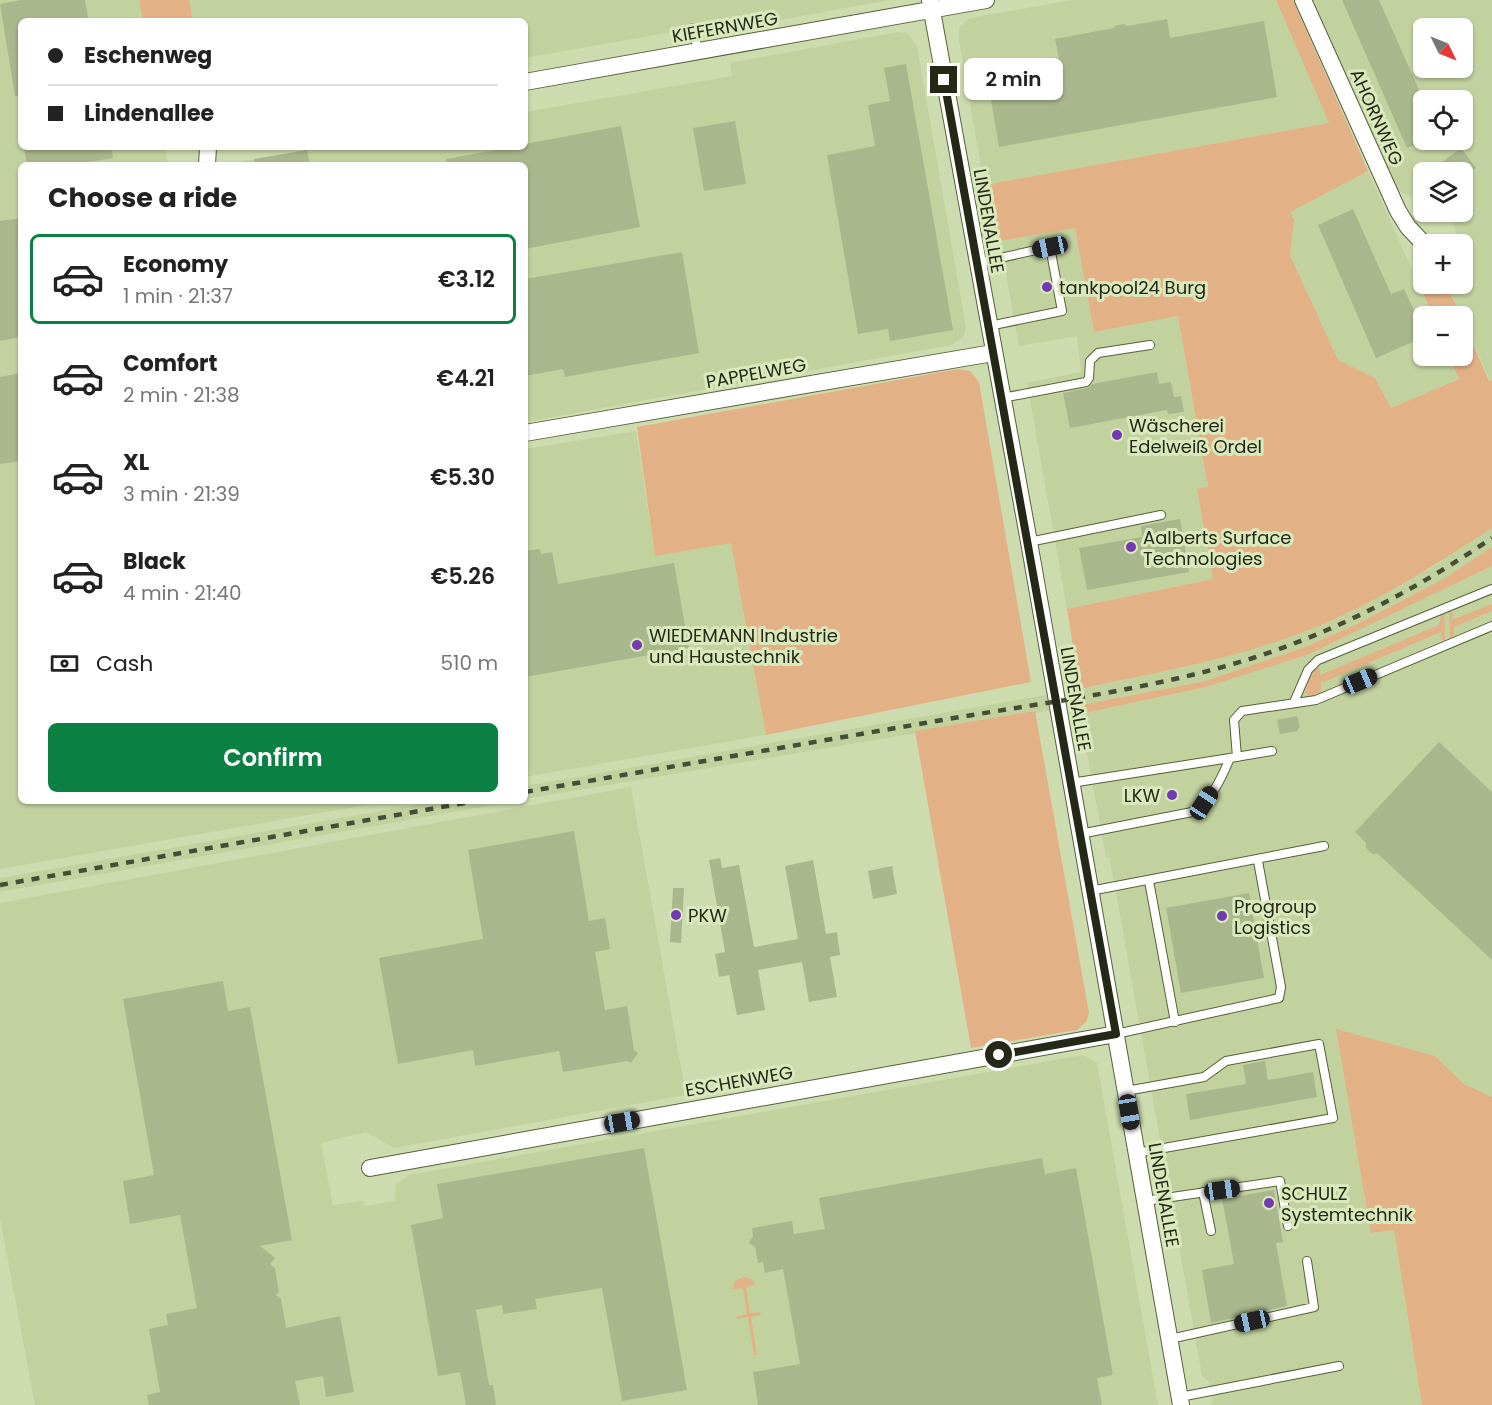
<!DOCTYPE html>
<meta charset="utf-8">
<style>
body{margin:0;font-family:Poppins,sans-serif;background:#f6f6f6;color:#222;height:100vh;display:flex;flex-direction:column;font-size:22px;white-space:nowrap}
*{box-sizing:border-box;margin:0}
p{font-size:20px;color:#767676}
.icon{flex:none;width:33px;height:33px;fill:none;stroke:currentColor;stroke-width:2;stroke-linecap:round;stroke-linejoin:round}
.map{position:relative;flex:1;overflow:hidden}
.drawer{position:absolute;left:18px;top:162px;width:510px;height:642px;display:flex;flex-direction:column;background:#fff;border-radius:9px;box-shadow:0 2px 4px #0004}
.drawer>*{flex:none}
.top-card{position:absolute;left:18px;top:18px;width:510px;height:132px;border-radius:9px;box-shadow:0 2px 4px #0004;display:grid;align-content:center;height:132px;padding:0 30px;background:#fff}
.needle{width:39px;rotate:133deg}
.buttons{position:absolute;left:1413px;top:18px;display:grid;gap:12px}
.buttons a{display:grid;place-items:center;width:60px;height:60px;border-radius:9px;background:#fff;box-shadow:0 2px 4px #0004;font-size:30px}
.end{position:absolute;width:27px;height:27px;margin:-14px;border:8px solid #232817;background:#fff;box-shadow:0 0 0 3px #fff}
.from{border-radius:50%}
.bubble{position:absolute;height:42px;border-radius:9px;background:#fff;box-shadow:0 2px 4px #0004;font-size:20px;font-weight:600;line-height:42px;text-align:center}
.car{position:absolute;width:18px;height:36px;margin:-18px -9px;border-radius:8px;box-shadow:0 0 4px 2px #0007;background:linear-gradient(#222 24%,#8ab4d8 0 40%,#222 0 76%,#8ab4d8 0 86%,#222 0)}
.top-card b{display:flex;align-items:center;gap:21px;height:57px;font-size:22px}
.top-card b+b{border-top:2px solid #e0e0e0}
.top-card i{width:15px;height:15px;background:#222}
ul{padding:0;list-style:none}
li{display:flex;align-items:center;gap:18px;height:90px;margin:0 12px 9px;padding:0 18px;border:3px solid transparent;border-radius:9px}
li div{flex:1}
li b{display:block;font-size:22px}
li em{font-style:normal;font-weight:600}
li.active{border-color:#0b8043}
li>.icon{width:54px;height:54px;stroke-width:1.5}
h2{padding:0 30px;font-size:27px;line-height:72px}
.pay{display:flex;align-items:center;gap:15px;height:66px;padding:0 30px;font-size:22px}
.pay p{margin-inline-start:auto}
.cta{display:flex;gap:12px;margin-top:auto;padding:12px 30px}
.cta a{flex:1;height:69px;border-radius:9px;background:#0b8043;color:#fff;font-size:24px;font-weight:600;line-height:69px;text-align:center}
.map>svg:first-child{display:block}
.built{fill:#c2d29f;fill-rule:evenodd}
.green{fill:#e3b186}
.building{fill:#a9b78c}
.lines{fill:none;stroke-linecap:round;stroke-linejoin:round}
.lane-casing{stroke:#556139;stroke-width:10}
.street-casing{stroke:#556139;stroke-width:18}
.lane{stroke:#fff;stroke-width:8}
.street{stroke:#fff;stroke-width:16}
.rail{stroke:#464d37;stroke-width:4.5;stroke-dasharray:8 8;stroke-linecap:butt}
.route{stroke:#232817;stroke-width:8}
.poi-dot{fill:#7339af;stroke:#dae9bc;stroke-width:2}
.labels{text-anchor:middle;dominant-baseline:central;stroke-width:6;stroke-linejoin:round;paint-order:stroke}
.street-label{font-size:18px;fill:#232817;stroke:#dae9bc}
.poi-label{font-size:18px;fill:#232817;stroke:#dae9bc;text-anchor:start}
</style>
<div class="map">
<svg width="1492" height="1405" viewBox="0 0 1492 1405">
<rect width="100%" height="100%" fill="#cddcaf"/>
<path class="built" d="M0,0H139L143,21H21V147H165L168,165H21V801H389L0,869Z
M189,0H890L725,30L724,23L525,58V21H193Z
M1072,0H1276L1329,123L984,185L959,40V27L970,18Z
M1312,0H1492V380L1490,381L1462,316L1446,284H1462L1463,266L1468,263L1454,226L1455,221L1437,212H1462V172H1424L1423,204L1398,190ZM1424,28H1462V68H1424ZM1424,100H1462V140H1424Z
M898,32L908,34L917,46L966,327L964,337L951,345L525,422V165H220L327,147H525V112L732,76L730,63Z
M1368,171L1433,316H1424V356H1449L1459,379L1391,408L1375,378L1338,361L1290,255L1294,221L1289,212Z
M1075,228L1094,332L1178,316L1208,488L1197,490L1213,579L1067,609L1027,383L1081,372L1077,336L1019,346L1000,241Z
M636,431L655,556L731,542L766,735L525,777V449Z
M1492,528V547L1445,578L1357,624L1305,647L1205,681L1071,707L525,799V786L1080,689L1201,663L1428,570Z
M1492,566V1097L1464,1084L1435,1056L1356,1139L1372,1233L1394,1230L1422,1405H1210L1213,1400L1209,1382L1202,1376L1115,887L1109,857L1106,858L1080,714L1206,687L1307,655Z
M631,787L686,1095L394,1148L366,1132L321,1143L333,1205L363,1201L364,1206L395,1201L396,1184L409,1175L1083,1055L1097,1063L1158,1405H35L0,1218V903Z
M437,801H516L0,892V878Z"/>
<path class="green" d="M139,0H189L193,21H143Z
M1276,0H1293L1368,171L1290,212L1294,220L1290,255L1338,360L1375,378L1391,408L1459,379L1449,356H1462L1463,321L1489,381L1492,380V528C1431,568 1369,607 1301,633C1231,660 1153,673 1080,689L1067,609L1213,579L1197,489L1208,487L1178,316L1094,332L1075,228L1000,241L984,185L1329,123Z
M1423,275L1424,284H1446L1461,316H1433L1416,276Z
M958,369L970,371L979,382L1031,682L766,735L731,543L655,556L637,427Z
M1492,547V566L1307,655L1206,687L1080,714L1071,707L1205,681L1305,647L1357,624L1445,578Z
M1492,604V611L1454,627L1453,637L1450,639L1449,611L1453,613L1452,620Z
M1444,613L1445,640L1442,641L1441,632L1321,683V692L1311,697L1305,693L1311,672L1316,666L1320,669V675L1439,625L1441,616Z
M1035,711L1089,1013L1086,1022L1077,1030L971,1048L915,731Z
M1336,1029L1435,1056L1464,1084L1492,1097V1405H1422L1394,1230L1371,1233Z
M743,1277L751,1279L756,1285L746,1287L750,1313L760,1312L761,1315L751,1317L757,1355H754L748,1317L737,1319V1316L747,1314L743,1288L732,1289L735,1281Z"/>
<path class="building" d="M21,0H85L89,21H21V96H15L0,4Z
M1342,0H1379L1424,101V141L1407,148Z
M1167,19L1170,38L1264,21L1277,97L999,147L986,71L1059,58L1055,39L1114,28L1115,26L1124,24L1127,26Z
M906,64L953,330L890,341L888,329L858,334L827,155L875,146L868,105L890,101L884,68Z
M735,121L746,184L704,191L693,128Z
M621,126L640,227L525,249V165H447L446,159L511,147H525V144Z
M24,147H111L113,158L71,165H27Z
M1461,148L1476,168L1462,178V172H1429Z
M307,150L310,165H255L254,159Z
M1353,209L1391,294L1404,289L1424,332V337L1376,358L1318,225Z
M21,218V337L0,341V221Z
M682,252L699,353L565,377L563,369L525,376V279Z
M1157,372L1159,384L1171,382L1174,397L1181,396L1184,412L1168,414L1167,410L1070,428L1063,393L1087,388L1092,384Z
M21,373V461L0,464V377Z
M1180,519L1189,572L1087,590L1079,548L1142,537L1141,526Z
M540,549L541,554L552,552L558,584L674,563L689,648L525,677V551Z
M1297,716L1300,727L1297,731L1280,734L1277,720Z
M1439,742L1492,792V960L1378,854H1372L1366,848V843L1355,832Z
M574,831L589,921L605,918L610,949L595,952L605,1010L627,1006L634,1050L638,1053L631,1063L627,1061L563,1072L559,1051L475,1066L473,1050L398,1064L379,958L483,939L468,850Z
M720,858L722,868L739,865L754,947L798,939L785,866L813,860L826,934L837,932L840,955L830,957L837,997L809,1002L802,962L758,970L765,1010L737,1015L729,975L719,977L715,954L725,952L709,860Z
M892,866L897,894L873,899L868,871Z
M673,888H684L681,943L670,942Z
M1249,893L1264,978L1181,993L1166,908Z
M223,981L228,1011L250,1007L292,1240L260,1246L275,1258L270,1264L275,1268L279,1292L276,1295L281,1299L286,1328L340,1316L354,1392L326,1397L323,1376L295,1381L300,1405H149L147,1395L160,1392L149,1329L168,1325L166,1314L197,1308L180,1215L130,1224L123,1181L154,1175L123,999Z
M1265,1061L1268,1080L1313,1072L1317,1097L1190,1120L1186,1094L1246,1084L1243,1065Z
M644,1148L687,1390L622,1401L602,1288L535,1299L537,1309L503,1314L502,1305L476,1310L489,1385H493L496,1405H466L460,1372L438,1376L411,1225L443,1218L437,1184Z
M1042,1158L1045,1174L1076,1168L1113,1375L1097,1378L1102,1405H758L753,1372L800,1364L783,1269L765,1273L763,1262L758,1263L755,1247L749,1243L753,1236L752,1228L792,1221L794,1234L825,1229L819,1198Z
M1274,1190L1283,1242L1276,1243L1287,1306L1211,1323L1202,1270L1234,1264L1222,1199Z"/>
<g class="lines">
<g class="lane-casing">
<path id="lane" d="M693,28L698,52
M977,263L1050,247L1062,311L989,326
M1002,398L1086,382L1089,378L1090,361L1098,353L1150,345
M1029,542L1161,515
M1294,702L1308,670L1318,660L1492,589
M1237,757L1234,720L1242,711L1316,700L1492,626
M1071,783L1230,758
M1080,834L1192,812C1211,802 1222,777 1230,758L1272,751
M1149,881L1175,1022
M1090,891L1324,846
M1116,1034L1279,998L1281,987L1258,861
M1126,1091L1204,1077L1226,1061L1319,1044L1333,1118L1136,1153
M1203,1192L1211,1231
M1145,1201L1280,1181L1288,1226
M1170,1339L1314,1307L1307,1261
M1180,1397L1339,1366"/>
</g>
<g class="street-casing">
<path id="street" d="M930,0L1029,542L1181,1405
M1303,0L1398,211L1408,227L1424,244
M525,82L986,0
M207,165L208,147
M525,433L993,353
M370,1168L1116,1034"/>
</g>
<use href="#lane" class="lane"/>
<use href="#street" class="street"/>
<path class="rail" d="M525,792C658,769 791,746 925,723C1032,704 1149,691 1253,658C1339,630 1417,589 1492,538
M0,885L476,801"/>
</g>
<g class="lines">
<path class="route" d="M944,80L1116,1034L999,1055"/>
</g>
<g class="poi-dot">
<circle cx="1047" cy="287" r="6"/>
<circle cx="1117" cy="435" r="6"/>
<circle cx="1131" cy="547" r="6"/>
<circle cx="637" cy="645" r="6"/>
<circle cx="1172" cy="795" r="6"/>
<circle cx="676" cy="915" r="6"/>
<circle cx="1222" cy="916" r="6"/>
<circle cx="1269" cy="1203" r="6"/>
</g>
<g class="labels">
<g class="street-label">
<text transform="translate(725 27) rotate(-10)">KIEFERNWEG</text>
<text transform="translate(1377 117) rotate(66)">AHORNWEG</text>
<text transform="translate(989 221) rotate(80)">LINDENALLEE</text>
<text transform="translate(756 373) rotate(-10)">PAPPELWEG</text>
<text transform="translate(1076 699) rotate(80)">LINDENALLEE</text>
<text transform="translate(739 1081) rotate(-10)">ESCHENWEG</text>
<text transform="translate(1164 1195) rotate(80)">LINDENALLEE</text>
</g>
<g class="poi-label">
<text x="1059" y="287">tankpool24 Burg</text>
<text x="1129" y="425">Wäscherei<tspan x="1129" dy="21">Edelweiß Ordel</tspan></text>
<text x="1143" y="537">Aalberts Surface<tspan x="1143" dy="21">Technologies</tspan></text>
<text x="649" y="635">WIEDEMANN Industrie<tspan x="649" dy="21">und Haustechnik</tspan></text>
<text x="1160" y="795" text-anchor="end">LKW</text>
<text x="1234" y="906">Progroup<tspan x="1234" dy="21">Logistics</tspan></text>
<text x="688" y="915">PKW</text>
<text x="1281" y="1193">SCHULZ<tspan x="1281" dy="21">Systemtechnik</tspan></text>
</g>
</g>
</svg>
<div class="buttons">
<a><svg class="needle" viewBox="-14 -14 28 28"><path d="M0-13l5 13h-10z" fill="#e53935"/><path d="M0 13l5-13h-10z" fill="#767676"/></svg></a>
<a><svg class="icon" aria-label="locate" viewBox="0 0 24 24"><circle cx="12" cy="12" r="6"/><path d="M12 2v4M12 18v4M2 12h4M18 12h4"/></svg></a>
<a><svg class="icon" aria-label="layers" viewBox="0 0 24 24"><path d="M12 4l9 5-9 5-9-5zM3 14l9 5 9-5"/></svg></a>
<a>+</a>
<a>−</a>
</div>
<i class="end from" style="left:999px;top:1055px"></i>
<i class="end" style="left:944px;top:80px"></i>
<div class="bubble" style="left:964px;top:58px;width:99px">2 min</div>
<i class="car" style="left:1050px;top:247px;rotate:258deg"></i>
<i class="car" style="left:1360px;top:681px;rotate:67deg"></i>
<i class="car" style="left:1204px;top:803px;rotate:33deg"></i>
<i class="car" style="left:1129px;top:1112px;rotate:171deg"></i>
<i class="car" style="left:622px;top:1122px;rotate:80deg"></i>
<i class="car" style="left:1222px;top:1190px;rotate:82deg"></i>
<i class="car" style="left:1252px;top:1321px;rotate:258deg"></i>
<div class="top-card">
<b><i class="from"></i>Eschenweg</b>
<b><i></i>Lindenallee</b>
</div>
<section class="drawer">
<h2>Choose a ride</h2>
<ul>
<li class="active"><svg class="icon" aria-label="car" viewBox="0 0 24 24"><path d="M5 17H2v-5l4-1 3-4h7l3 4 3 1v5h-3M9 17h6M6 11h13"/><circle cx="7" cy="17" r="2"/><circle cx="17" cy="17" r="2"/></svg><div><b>Economy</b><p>1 min · 21:37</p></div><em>€3.12</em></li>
<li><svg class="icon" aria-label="car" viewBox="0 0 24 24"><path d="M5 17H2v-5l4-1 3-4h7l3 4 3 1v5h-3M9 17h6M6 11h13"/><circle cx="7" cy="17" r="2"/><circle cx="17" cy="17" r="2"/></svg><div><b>Comfort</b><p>2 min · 21:38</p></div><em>€4.21</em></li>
<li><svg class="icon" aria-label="car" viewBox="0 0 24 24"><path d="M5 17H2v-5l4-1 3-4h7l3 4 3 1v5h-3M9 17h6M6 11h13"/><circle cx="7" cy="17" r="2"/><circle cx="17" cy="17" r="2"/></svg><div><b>XL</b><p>3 min · 21:39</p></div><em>€5.30</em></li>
<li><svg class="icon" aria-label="car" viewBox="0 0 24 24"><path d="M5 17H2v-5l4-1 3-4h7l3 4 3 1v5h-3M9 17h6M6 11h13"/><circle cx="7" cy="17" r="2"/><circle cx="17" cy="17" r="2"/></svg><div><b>Black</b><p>4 min · 21:40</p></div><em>€5.26</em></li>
</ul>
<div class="pay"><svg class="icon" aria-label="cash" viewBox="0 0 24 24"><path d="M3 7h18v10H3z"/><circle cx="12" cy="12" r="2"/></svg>Cash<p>510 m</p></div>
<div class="cta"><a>Confirm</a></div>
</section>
</div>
